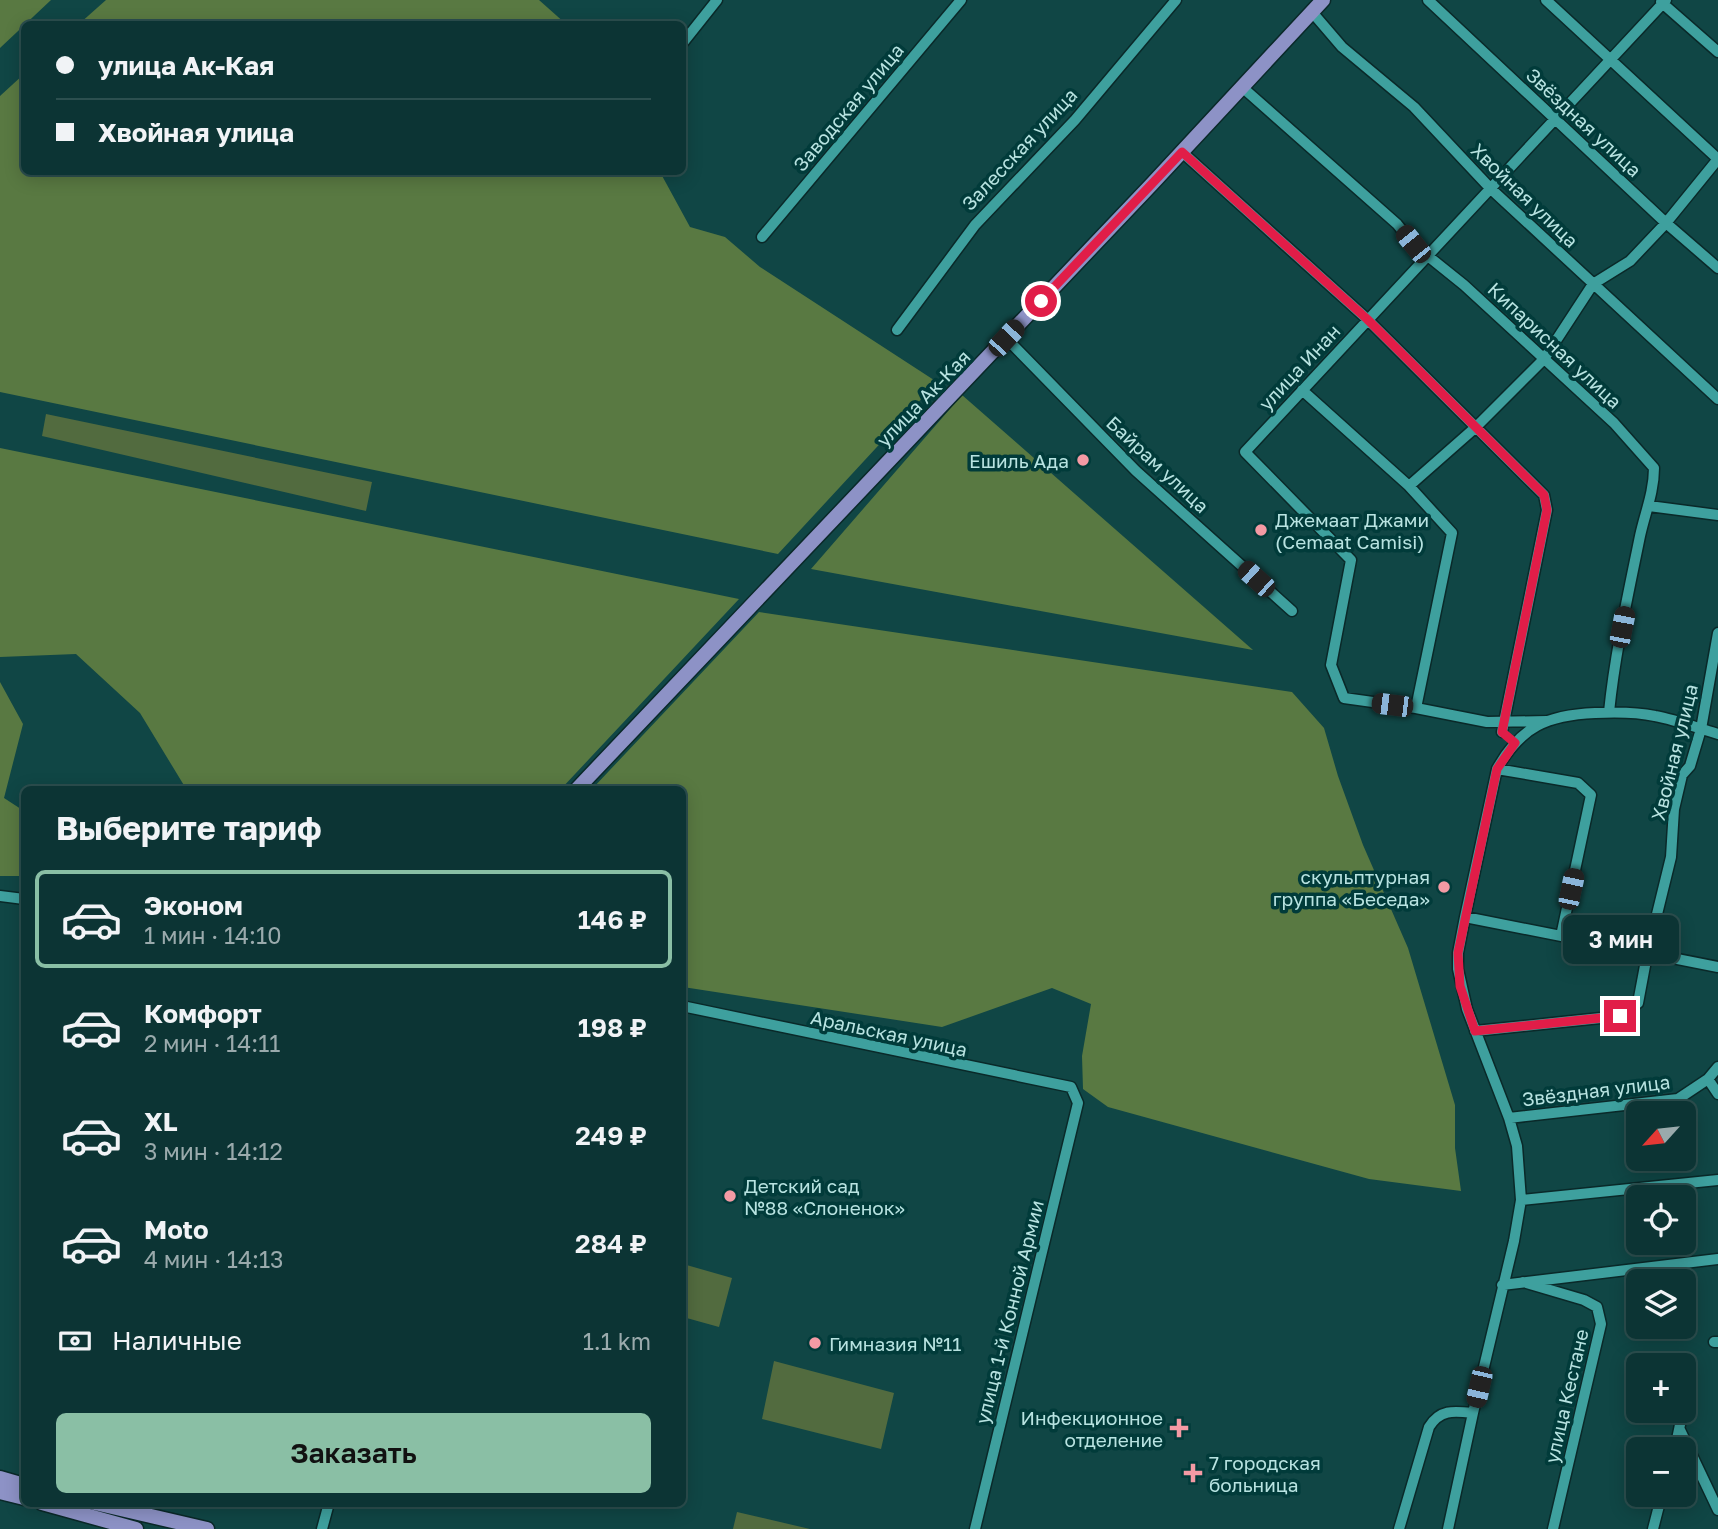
<!DOCTYPE html>
<html lang="ru">
<meta charset="utf-8">
<style>
body{margin:0;font-family:"Golos Text",sans-serif;background:#1a3f40;color:#f1f3f6;height:100vh;display:flex;flex-direction:column;font-size:26px;white-space:nowrap}
*{box-sizing:border-box;margin:0}
p{font-size:23px;color:#9aaaac}
.icon{flex:none;width:38px;height:38px;fill:none;stroke:currentColor;stroke-width:2;stroke-linecap:round;stroke-linejoin:round}
.map{position:relative;flex:1;overflow:hidden}
.sheet{position:absolute;left:21px;top:786px;width:665px;height:721px;display:flex;flex-direction:column;background:#0c3434;border-radius:10px;box-shadow:0 4px 18px #0003,0 0 0 2px #2c4f4f}
.sheet>*{flex:none}
.hud{position:absolute;left:21px;top:21px;width:665px;height:154px;border-radius:10px;box-shadow:0 4px 18px #0003,0 0 0 2px #2c4f4f;display:grid;align-content:center;height:154px;padding:0 35px;background:#0c3434}
.needle{width:46px;rotate:243deg}
.buttons{position:absolute;left:1626px;top:1101px;display:grid;gap:14px}
.buttons a{display:grid;place-items:center;width:70px;height:70px;border-radius:10px;background:#0c3434;box-shadow:0 4px 18px #0003,0 0 0 2px #2c4f4f;font-size:35px}
.end{position:absolute;width:32px;height:32px;margin:-16px;border:9px solid #e11d48;background:#fff;box-shadow:0 0 0 4px #fff}
.from{border-radius:50%}
.bubble{position:absolute;height:49px;border-radius:10px;background:#0c3434;box-shadow:0 4px 18px #0003,0 0 0 2px #2c4f4f;font-size:23px;font-weight:600;line-height:49px;text-align:center}
.car{position:absolute;width:21px;height:42px;margin:-21px -10px;border-radius:9px;box-shadow:0 0 5px 2px #0007;background:linear-gradient(#222 24%,#8ab4d8 0 40%,#222 0 76%,#8ab4d8 0 86%,#222 0)}
.hud b{display:flex;align-items:center;gap:24px;height:66px;font-size:26px}
.hud b+b{border-top:2px solid #2c4f4f}
.hud i{width:18px;height:18px;background:#f1f3f6}
ul{padding:0;list-style:none}
li{display:flex;align-items:center;gap:21px;height:98px;margin:0 14px 10px;padding:0 21px;border:4px solid transparent;border-radius:10px}
li div{flex:1}
li b{display:block;font-size:26px}
li em{font-style:normal;font-weight:600}
li.active{border-color:#8abfa5}
li>.icon{width:63px;height:63px;stroke-width:1.5}
h2{padding:0 35px;font-size:32px;line-height:84px}
.pay{display:flex;align-items:center;gap:18px;height:77px;padding:0 35px;font-size:26px}
.pay p{margin-inline-start:auto}
.primary-button{display:flex;gap:14px;margin-top:auto;padding:14px 35px}
.primary-button a{flex:1;height:80px;border-radius:10px;background:#8abfa5;color:#111;font-size:28px;font-weight:600;line-height:80px;text-align:center}
.map>svg:first-child{display:block}
.green{fill:#526b3f}
.forest{fill:#597942}
.lines{fill:none;stroke-linecap:round;stroke-linejoin:round}
.minor-casing{stroke:#0a2929;stroke-width:13}
.major-casing{stroke:#0a2929;stroke-width:17}
.minor{stroke:#3ea09e;stroke-width:10}
.major{stroke:#8d92c6;stroke-width:14}
.route{stroke:#e11d48;stroke-width:9}
.poi-dot{fill:#f49aa4;stroke:#013b3a;stroke-width:2.5}
.labels{text-anchor:middle;dominant-baseline:central;stroke-width:7;stroke-linejoin:round;paint-order:stroke}
.street-label{font-size:19px;fill:#b8e3e1;stroke:#013b3a}
.poi-label{font-size:19px;fill:#b8e3e1;stroke:#013b3a;text-anchor:start}
</style>
<div class="map">
<svg width="1718" height="1529" viewBox="0 0 1718 1529">
<rect width="100%" height="100%" fill="#104645"/>
<path class="green" d="M46,414L372,482L366,511L42,436Z
M683,1264L732,1278L719,1327L683,1317Z
M774,1361L894,1393L881,1449L762,1419Z
M737,1512L810,1529H733Z"/>
<path class="forest" d="M0,0H51L0,48Z
M106,0H539L566,24H79Z
M24,74V172H660L690,227L725,237L760,267L937,382L778,554L0,392V96Z
M962,395L1253,650L811,569Z
M0,448L739,599L561,789H176L185,787L140,713L76,654L0,657Z
M759,612L1292,692L1324,728L1338,776L1363,845L1408,948L1455,1105V1148L1461,1191L1369,1179L1108,1107L1083,1089L1082,1056L1091,1004L1052,988L942,1027L683,987L682,869L687,867L683,857L682,789H592Z
M0,682L23,724L4,798L24,811V870L22,876H0Z"/>
<g class="lines">
<g class="minor-casing">
<path id="minor" d="M1428,0L1666,223L1718,268
M1546,0L1718,159
M1661,2L1718,52
M1312,12L1342,47L1414,107L1491,189L1718,399
M682,44L717,0
M1242,87L1397,224L1413,244L1464,285L1614,423L1654,468C1654,492 1645,513 1640,536C1628,595 1615,653 1609,712
M1182,152L1367,319L1544,495L1547,510L1502,732
M762,237L961,0
M897,330L975,225L1075,120L1176,0
M1006,338L1136,471L1292,611
M1302,390L1409,486L1452,533L1416,708
M1409,486L1476,427L1544,359L1593,284L1630,261L1666,223L1718,159
M1649,506L1718,515
M1547,721L1487,722L1416,708L1344,698L1331,665L1351,560L1245,452L1666,0
M1497,769L1578,783L1591,795L1561,936
M0,896L24,899
M1465,917L1718,967
M682,1006L1071,1087L1078,1103L975,1529
M1475,1031L1620,1016L1638,1003L1647,955L1671,857L1674,809L1682,775L1690,766L1701,729L1718,633
M1708,1079L1718,1094
M1509,1118L1678,1099L1708,1079L1718,1067
M1521,1200L1718,1180
M1523,1282L1584,1300L1597,1307L1601,1324L1553,1529
M1502,1285L1718,1259
M1714,1342H1718
M1684,1407L1690,1368
M1680,1430L1718,1510
M1675,1449L1683,1410
M322,1529L329,1503
M1399,1529L1429,1427C1440,1409 1454,1411 1473,1413
M1448,1529L1473,1413L1514,1241L1521,1200L1517,1146L1509,1118L1467,1009L1458,969V953L1465,917L1497,769C1521,726 1548,715 1595,713C1615,712 1636,712 1655,716C1677,720 1697,728 1718,734
M1653,1529L1662,1494"/>
</g>
<g class="major-casing">
<path id="major" d="M577,789L1151,185L1323,0
M0,1478L24,1485
M0,1492L24,1498
M42,1503L136,1529
M95,1503L207,1529"/>
</g>
<use href="#minor" class="minor"/>
<use href="#major" class="major"/>
</g>
<g class="lines">
<path class="route" d="M1041,301L1182,152L1367,319L1544,495L1547,510L1502,732L1515,743L1497,769L1458,953L1460,986L1475,1031L1620,1016"/>
</g>
<g class="poi-dot">
<circle cx="1083" cy="460" r="7"/>
<circle cx="1261" cy="530" r="7"/>
<circle cx="1444" cy="887" r="7"/>
<circle cx="730" cy="1196" r="7"/>
<circle cx="815" cy="1343" r="7"/>
<path d="M1175.5 1417.5h7v7h7v7h-7v7h-7v-7h-7v-7h7z"/>
<path d="M1189.5 1462.5h7v7h7v7h-7v7h-7v-7h-7v-7h7z"/>
</g>
<g class="labels">
<g class="street-label">
<text transform="translate(848 107) rotate(-50)">Заводская улица</text>
<text transform="translate(1584 122) rotate(43)">Звёздная улица</text>
<text transform="translate(1019 149) rotate(-47)">Залесская улица</text>
<text transform="translate(1525 195) rotate(44)">Хвойная улица</text>
<text transform="translate(1555 345) rotate(43)">Кипарисная улица</text>
<text transform="translate(1299 367) rotate(-47)">улица Инан</text>
<text transform="translate(923 398) rotate(-46)">улица Ак-Кая</text>
<text transform="translate(1158 464) rotate(43)">Байрам улица</text>
<text transform="translate(1674 752) rotate(-76)">Хвойная улица</text>
<text transform="translate(889 1033) rotate(12)">Аральская улица</text>
<text transform="translate(1596 1090) rotate(-7)">Звёздная улица</text>
<text transform="translate(1009 1312) rotate(-76)">улица 1-й Конной Армии</text>
<text transform="translate(1566 1396) rotate(-77)">улица Кестане</text>
</g>
<g class="poi-label">
<text x="1069" y="460" text-anchor="end">Ешиль Ада</text>
<text x="1275" y="519">Джемаат Джами<tspan x="1275" dy="22">(Cemaat Camisi)</tspan></text>
<text x="1430" y="876" text-anchor="end">скульптурная<tspan x="1430" dy="22">группа «Беседа»</tspan></text>
<text x="744" y="1185">Детский сад<tspan x="744" dy="22">№88 «Слоненок»</tspan></text>
<text x="829" y="1343">Гимназия №11</text>
<text x="1163" y="1417" text-anchor="end">Инфекционное<tspan x="1163" dy="22">отделение</tspan></text>
<text x="1209" y="1462">7 городская<tspan x="1209" dy="22">больница</tspan></text>
</g>
</g>
</svg>
<div class="buttons">
<a><svg class="needle" viewBox="-14 -14 28 28"><path d="M0-13l5 13h-10z" fill="#e53935"/><path d="M0 13l5-13h-10z" fill="#9aaaac"/></svg></a>
<a><svg class="icon" aria-label="locate" viewBox="0 0 24 24"><circle cx="12" cy="12" r="6"/><path d="M12 2v4M12 18v4M2 12h4M18 12h4"/></svg></a>
<a><svg class="icon" aria-label="layers" viewBox="0 0 24 24"><path d="M12 4l9 5-9 5-9-5zM3 14l9 5 9-5"/></svg></a>
<a>+</a>
<a>−</a>
</div>
<i class="end from" style="left:1041px;top:301px"></i>
<i class="end" style="left:1620px;top:1016px"></i>
<div class="bubble" style="left:1563px;top:915px;width:116px">3 мин</div>
<i class="car" style="left:1413px;top:244px;rotate:321deg"></i>
<i class="car" style="left:1006px;top:338px;rotate:43deg"></i>
<i class="car" style="left:1256px;top:579px;rotate:312deg"></i>
<i class="car" style="left:1622px;top:627px;rotate:11deg"></i>
<i class="car" style="left:1392px;top:705px;rotate:277deg"></i>
<i class="car" style="left:1571px;top:889px;rotate:12deg"></i>
<i class="car" style="left:1479px;top:1387px;rotate:193deg"></i>
<div class="hud">
<b><i class="from"></i>улица Ак-Кая</b>
<b><i></i>Хвойная улица</b>
</div>
<section class="sheet">
<h2>Выберите тариф</h2>
<ul>
<li class="active"><svg class="icon" aria-label="car" viewBox="0 0 24 24"><path d="M5 17H2v-5l4-1 3-4h7l3 4 3 1v5h-3M9 17h6M6 11h13"/><circle cx="7" cy="17" r="2"/><circle cx="17" cy="17" r="2"/></svg><div><b>Эконом</b><p>1 мин · 14:10</p></div><em>146 ₽</em></li>
<li><svg class="icon" aria-label="car" viewBox="0 0 24 24"><path d="M5 17H2v-5l4-1 3-4h7l3 4 3 1v5h-3M9 17h6M6 11h13"/><circle cx="7" cy="17" r="2"/><circle cx="17" cy="17" r="2"/></svg><div><b>Комфорт</b><p>2 мин · 14:11</p></div><em>198 ₽</em></li>
<li><svg class="icon" aria-label="car" viewBox="0 0 24 24"><path d="M5 17H2v-5l4-1 3-4h7l3 4 3 1v5h-3M9 17h6M6 11h13"/><circle cx="7" cy="17" r="2"/><circle cx="17" cy="17" r="2"/></svg><div><b>XL</b><p>3 мин · 14:12</p></div><em>249 ₽</em></li>
<li><svg class="icon" aria-label="car" viewBox="0 0 24 24"><path d="M5 17H2v-5l4-1 3-4h7l3 4 3 1v5h-3M9 17h6M6 11h13"/><circle cx="7" cy="17" r="2"/><circle cx="17" cy="17" r="2"/></svg><div><b>Moto</b><p>4 мин · 14:13</p></div><em>284 ₽</em></li>
</ul>
<div class="pay"><svg class="icon" aria-label="cash" viewBox="0 0 24 24"><path d="M3 7h18v10H3z"/><circle cx="12" cy="12" r="2"/></svg>Наличные<p>1.1 km</p></div>
<div class="primary-button"><a>Заказать</a></div>
</section>
</div>
